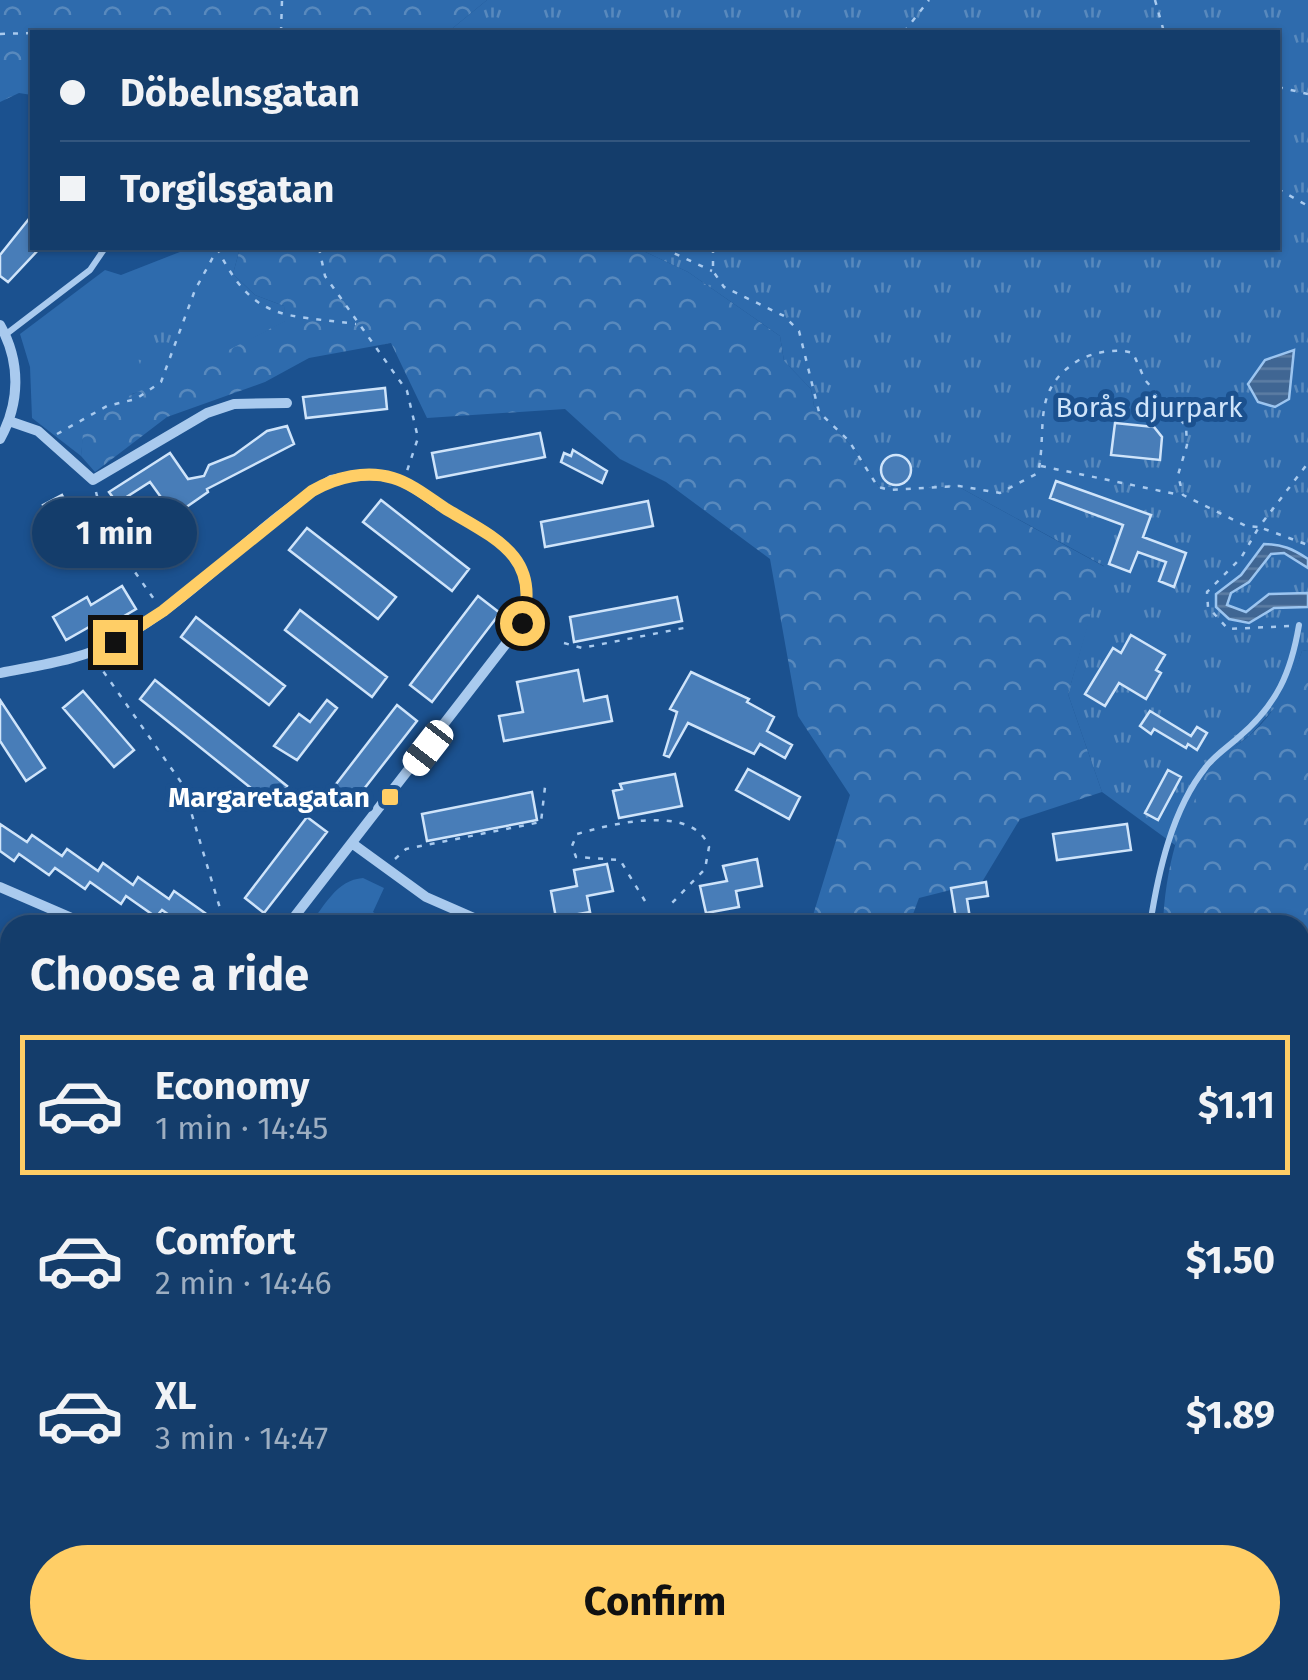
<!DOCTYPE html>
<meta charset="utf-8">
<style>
body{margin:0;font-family:"Fira Sans",sans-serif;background:#214873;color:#f1f3f6;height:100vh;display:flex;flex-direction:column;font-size:38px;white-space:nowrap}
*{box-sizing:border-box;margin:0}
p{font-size:32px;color:#9daec1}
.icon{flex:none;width:55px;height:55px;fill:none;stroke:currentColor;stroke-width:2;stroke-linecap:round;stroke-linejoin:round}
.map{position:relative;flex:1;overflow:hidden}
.drawer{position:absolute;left:0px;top:915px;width:1310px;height:765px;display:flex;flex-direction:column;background:#143d6b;border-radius:30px 30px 0 0;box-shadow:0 2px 8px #0004,0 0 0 2px #33567e}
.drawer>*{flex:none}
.banner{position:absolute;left:30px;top:30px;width:1250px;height:220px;border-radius:0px;box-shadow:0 2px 8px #0004,0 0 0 2px #33567e;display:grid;align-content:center;height:220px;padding:0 30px;background:#143d6b}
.end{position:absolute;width:45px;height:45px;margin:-22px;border:12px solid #ffce66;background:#111;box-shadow:0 0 0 5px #111}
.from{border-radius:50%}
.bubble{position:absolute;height:70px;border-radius:35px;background:#143d6b;box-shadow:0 2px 8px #0004,0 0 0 2px #33567e;font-size:32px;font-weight:700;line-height:70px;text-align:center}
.car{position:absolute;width:30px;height:60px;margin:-30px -15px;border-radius:12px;box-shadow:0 0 8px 2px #0007;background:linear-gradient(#fff 24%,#345 0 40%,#fff 0 76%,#345 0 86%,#fff 0)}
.banner b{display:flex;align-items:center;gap:35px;height:95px;font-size:38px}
.banner b+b{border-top:2px solid #33567e}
.banner i{width:25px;height:25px;background:#f1f3f6}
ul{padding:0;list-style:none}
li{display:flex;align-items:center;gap:30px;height:140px;margin:0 20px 15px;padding:0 10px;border:5px solid transparent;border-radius:0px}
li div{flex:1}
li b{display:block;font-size:38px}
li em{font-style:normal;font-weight:700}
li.selected{border-color:#ffce66}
li>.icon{width:90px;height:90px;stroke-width:1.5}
h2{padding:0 30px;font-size:45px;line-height:120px}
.primary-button{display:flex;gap:20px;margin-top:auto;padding:20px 30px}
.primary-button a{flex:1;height:115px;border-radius:60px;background:#ffce66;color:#111;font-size:40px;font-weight:700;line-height:115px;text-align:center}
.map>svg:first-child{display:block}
.grass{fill:#2e6bad}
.forest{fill:url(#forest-crowns)}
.park{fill:url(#park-tufts)}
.water{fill:url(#water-rules);stroke:#9cc5f0;stroke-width:2.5}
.building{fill:#487db8;stroke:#cfe4fa;stroke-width:2.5}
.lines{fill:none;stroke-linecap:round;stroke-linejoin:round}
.path{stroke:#a9caee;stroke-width:2.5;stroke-dasharray:5 8;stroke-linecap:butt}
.service{stroke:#a9caee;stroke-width:6}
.minor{stroke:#a9caee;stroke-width:10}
.route{stroke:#ffce66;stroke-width:12}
.poi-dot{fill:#ffce66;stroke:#1b518f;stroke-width:4}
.labels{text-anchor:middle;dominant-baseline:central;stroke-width:10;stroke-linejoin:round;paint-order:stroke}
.park-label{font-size:28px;fill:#cfe4fa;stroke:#1b518f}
.poi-label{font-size:28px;font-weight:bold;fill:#fff;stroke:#1b518f;text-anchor:end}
</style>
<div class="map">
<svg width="1308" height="1680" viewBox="0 0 1308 1680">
<defs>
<pattern id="forest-crowns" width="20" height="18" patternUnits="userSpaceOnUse" patternTransform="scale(2.5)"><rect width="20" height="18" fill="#2e6bad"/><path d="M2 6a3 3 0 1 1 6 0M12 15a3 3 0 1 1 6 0" fill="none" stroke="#5889bd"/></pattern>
<pattern id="park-tufts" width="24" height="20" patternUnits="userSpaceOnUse" patternTransform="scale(2.5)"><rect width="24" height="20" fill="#2e6bad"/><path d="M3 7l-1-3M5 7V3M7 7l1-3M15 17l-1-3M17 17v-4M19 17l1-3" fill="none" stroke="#5889bd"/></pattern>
<pattern id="water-rules" width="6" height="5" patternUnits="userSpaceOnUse" patternTransform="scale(2.5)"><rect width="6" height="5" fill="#406693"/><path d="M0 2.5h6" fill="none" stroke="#5d7da3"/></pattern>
</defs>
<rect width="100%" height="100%" fill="#1b518f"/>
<path class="grass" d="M190,248H240L233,274L255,295L284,306L286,321L169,382L132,394L110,416L85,421L81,456L32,418L30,367L20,334L105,270L121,275Z
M363,878L384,888L373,912L393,925H309C325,906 336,880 363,878Z
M1300,1174L1308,1176L1307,1362L1300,1359Z
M63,1670H179L187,1678L69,1680Z"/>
<path class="forest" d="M0,0H487L448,32H32V95L19,93L0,102Z
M240,248H637L688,272L780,336L784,361L811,389L814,406L858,453L879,487H959L1105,567L1068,694L1102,792L1020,819L982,882L919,898L909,925H810L850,795L798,716L770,559L666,482L620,459L565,409L427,418L391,343L309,358L265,382L167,417L95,472L81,456L84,421C115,414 114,402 137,392C188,372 236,346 285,321L284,306L255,295L233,274Z
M1308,650V1143L1300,1133V925H1163C1165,871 1179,816 1208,770C1217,756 1237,747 1250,735C1277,711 1290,684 1302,651Z
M613,1670H1144L1138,1680H588Z"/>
<path class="park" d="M487,0H1308V650L1302,651L1287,694L1251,734L1209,767L1175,845L1102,792L1068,694L1104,566L959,487H879L858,453L814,406L811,389L784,361L780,336L688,272L637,248H1278V32H448Z
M179,313L194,351L143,372L128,333Z"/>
<path class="water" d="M1294,350L1289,399L1275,407L1258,402L1248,384L1265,360Z
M1264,544C1282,544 1293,549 1308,559V568L1284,553L1271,554L1249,582L1231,593L1227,605L1246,612L1269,594L1308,593V607L1274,608L1249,623L1229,619L1216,607V594L1241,575Z
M1308,1351V1680H1138L1144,1670H1300V1381Z"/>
<path class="building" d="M32,215V248H40L8,282L0,276V255Z
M385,388L387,409L306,418L303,397Z
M1115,423L1154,427L1162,437L1160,460L1111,455Z
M287,426L294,444L207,489L208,492L185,508L141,549L129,531L163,500L150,482L117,503L109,492L170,453L188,479L204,476L209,465L234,455L267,431Z
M540,433L545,457L437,478L432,453Z
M573,450L607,471L602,483L561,462L564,453L571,456Z
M881 470a15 15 0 1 1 30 0a15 15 0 1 1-30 0Z
M1056,481L1151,515L1143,537L1186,553L1174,587L1159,581L1166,562L1138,552L1130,572L1109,564L1123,525L1050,498Z
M62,495L74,516L47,535L40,522L49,517L43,505Z
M381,500L469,569L452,591L363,522Z
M648,501L653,526L545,547L541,522Z
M307,528L396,597L378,619L289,550Z
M122,586L136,609L102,629L98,622L66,640L53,617L87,597L91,605Z
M478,596L500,613L432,702L410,685Z
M677,597L682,621L574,642L570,617Z
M300,610L387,677L372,697L285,630Z
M196,617L285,686L269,705L181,637Z
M1131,635L1165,655L1156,670L1161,673L1146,699L1119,683L1105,706L1085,694L1113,648L1121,653Z
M578,670L584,701L607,696L612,721L504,741L499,716L523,712L517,682Z
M691,672L749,699L747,702L774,717L767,731L792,745L785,758L760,744L754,754L688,723L669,757L664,755L677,712L670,709Z
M155,680L287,786L272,805L140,699Z
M83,691L134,750L114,767L63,708Z
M0,700L45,768L26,781L0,741Z
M327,700L337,708L297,760L274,746L299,714L310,722Z
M397,705L417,721L353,803L333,788Z
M1150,711L1191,736L1197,727L1207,733L1197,750L1188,744L1186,748L1154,729L1151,734L1140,726Z
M748,769L800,797L789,819L736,790Z
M1168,770L1181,777L1158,820L1145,813Z
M675,774L682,806L619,818L613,791L622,789L620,784Z
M532,792L537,820L427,841L422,814Z
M307,817L327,832L264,913L245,898Z
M0,824L27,842L32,835L62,856L67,849L98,871L103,863L133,885L138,877L169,899L174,891L205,913L196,925H183L162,910L156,917L126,896L121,904L90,882L85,889L55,868L49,875L19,854L14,861L0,851Z
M1127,824L1131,850L1057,860L1053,834Z
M757,859L762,886L736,891L739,907L706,913L700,886L727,881L723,866Z
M607,864L613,891L587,896L590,912L556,918L551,891L577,886L574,870Z
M986,882L988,896L967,899L971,925H957L951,888Z"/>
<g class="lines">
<path class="path" d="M1155,0L1164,32
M281,32L282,0
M904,32L929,0
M0,34L32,33
M1278,87L1308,94
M1278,189L1308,206
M217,248C254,322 282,314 356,324
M319,248L325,276L407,391L418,438L407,471
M663,248L712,271
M713,248V271L724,287L784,316L799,331L819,412L849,441L878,487L890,490L959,486L1000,493L1038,473C1048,426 1030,390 1079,360C1094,352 1117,348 1133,353L1145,380L1186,426L1187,445L1178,475L1183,495L1246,526L1259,527L1308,463
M57,434L107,406L136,399L161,382L195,290L218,248
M1041,466L1180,495
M96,492L106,531L156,602
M1289,626L1228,629L1208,607L1207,592L1241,558L1259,527L1308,545
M564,643L582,648L684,628
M96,661L183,785L225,925
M395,859L406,849L541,822L545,787
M645,901L620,860L576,857L572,846L577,834C611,824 693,803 709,847L705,869L672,903
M0,1130L10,1136
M1300,1233L1308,1228
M148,1680L156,1670
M1062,1680L1068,1670"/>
<path class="service" d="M5,335L90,270L105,248
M1150,925C1158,873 1172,809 1206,767C1215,755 1228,747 1240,736C1277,704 1291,673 1299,625
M0,1408H10"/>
<path class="minor" d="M0,325C21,362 20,403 0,439
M9,421L38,431L93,480L207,413L234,404L287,403
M0,673C40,665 82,660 118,640C197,598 254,525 331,480C350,476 373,473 393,478C408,482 425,496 439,505C489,534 543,554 522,623L288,925
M353,844L426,897L490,925
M0,887L88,925
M0,1031L10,1033
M1300,1151L1308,1157
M0,1209L10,1214
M51,1670L56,1680
M516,1680H517"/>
</g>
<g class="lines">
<path class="route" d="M115,642L163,611L312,491C336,477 366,470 393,478C411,483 431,499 446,509C495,538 542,557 522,623"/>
</g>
<rect class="poi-dot" x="380" y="787" width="20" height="20" rx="5"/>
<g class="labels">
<g class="park-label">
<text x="1149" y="407">Borås djurpark</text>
</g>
<g class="poi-label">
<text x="370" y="797">Margaretagatan</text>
</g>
</g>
</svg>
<i class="end from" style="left:522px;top:623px"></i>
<i class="end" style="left:115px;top:642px"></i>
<div class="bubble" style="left:32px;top:498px;width:165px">1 min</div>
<i class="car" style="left:428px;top:748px;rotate:218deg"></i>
<div class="banner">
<b><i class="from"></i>Döbelnsgatan</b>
<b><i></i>Torgilsgatan</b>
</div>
<section class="drawer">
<h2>Choose a ride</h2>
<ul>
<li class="selected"><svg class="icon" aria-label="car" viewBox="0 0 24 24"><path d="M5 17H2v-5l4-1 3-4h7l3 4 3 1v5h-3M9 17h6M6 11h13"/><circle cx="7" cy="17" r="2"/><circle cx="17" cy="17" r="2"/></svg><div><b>Economy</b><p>1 min · 14:45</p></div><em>$1.11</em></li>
<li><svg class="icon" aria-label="car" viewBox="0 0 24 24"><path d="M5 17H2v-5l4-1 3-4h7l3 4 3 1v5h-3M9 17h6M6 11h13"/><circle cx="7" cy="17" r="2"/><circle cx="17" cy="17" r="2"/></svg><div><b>Comfort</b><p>2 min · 14:46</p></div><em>$1.50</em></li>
<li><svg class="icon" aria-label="car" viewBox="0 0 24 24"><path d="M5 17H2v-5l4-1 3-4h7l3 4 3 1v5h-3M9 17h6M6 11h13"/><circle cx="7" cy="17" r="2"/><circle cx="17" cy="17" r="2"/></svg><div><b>XL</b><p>3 min · 14:47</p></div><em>$1.89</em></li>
</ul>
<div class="primary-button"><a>Confirm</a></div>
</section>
</div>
